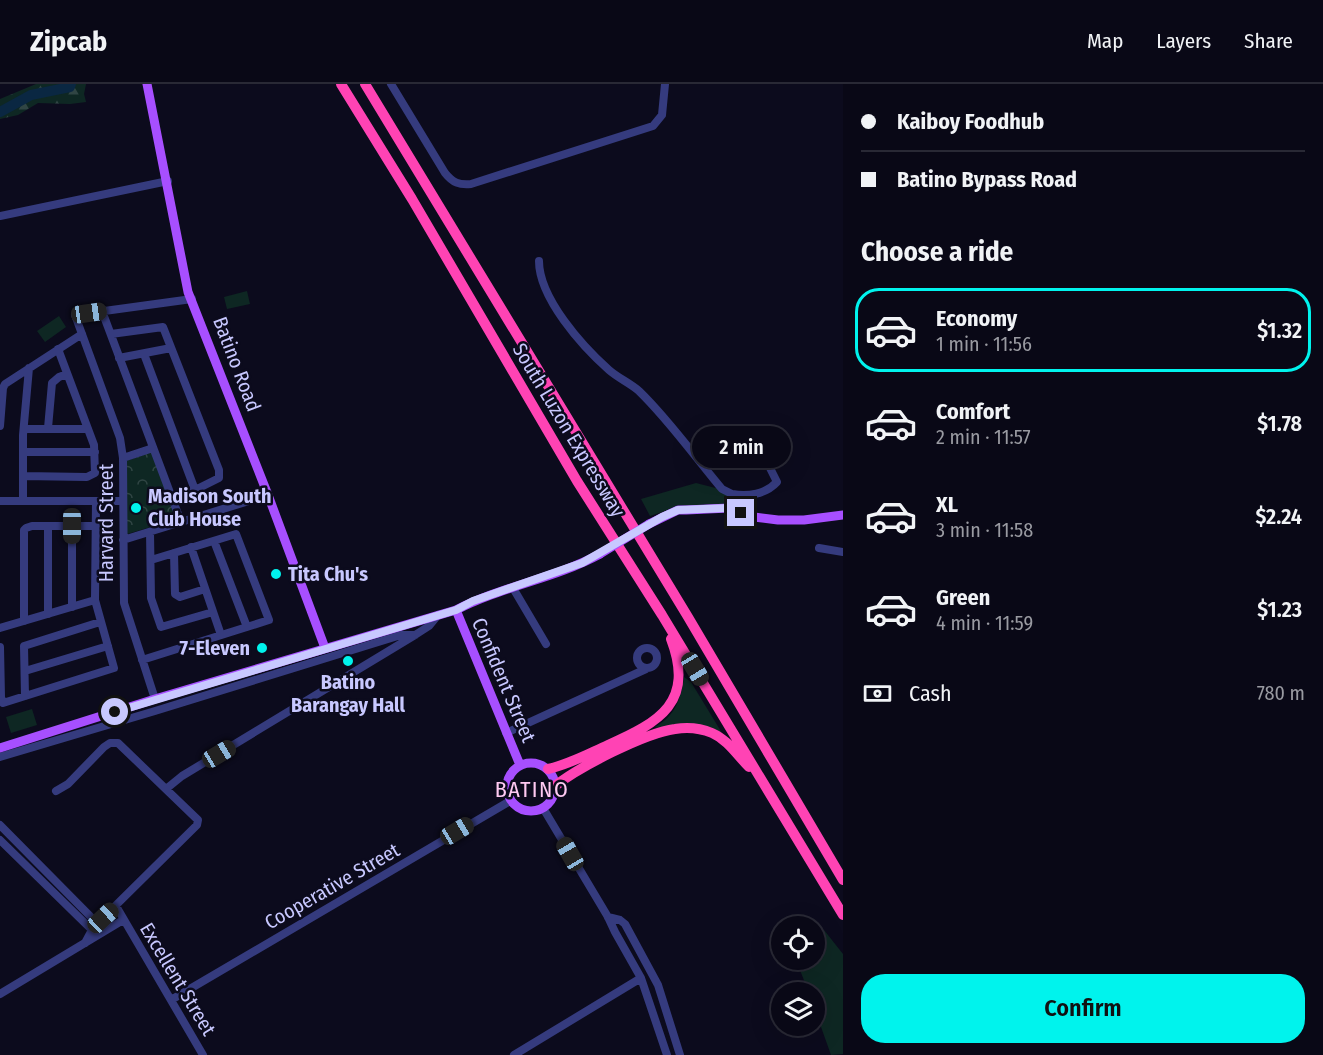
<!DOCTYPE html>
<meta charset="utf-8">
<style>
body{margin:0;font-family:"Fira Sans Condensed",sans-serif;background:#12111f;color:#f1f3f6;height:100vh;display:flex;flex-direction:column;font-size:22px;white-space:nowrap}
*{box-sizing:border-box;margin:0}
p{font-size:20px;color:#999aa1}
.icon{flex:none;width:33px;height:33px;fill:none;stroke:currentColor;stroke-width:2;stroke-linecap:round;stroke-linejoin:round}
.map{position:relative;flex:1;overflow:hidden}
.details{display:flex;flex-direction:column;background:#090816;width:480px}
.details>*{flex:none}
.top-card{display:grid;align-content:center;height:132px;padding:0 18px;background:#090816}
.controls{position:absolute;left:771px;top:832px;display:grid;gap:12px}
.controls a{display:grid;place-items:center;width:54px;height:54px;border-radius:50%;background:#090816;box-shadow:0 6px 24px #0002,0 0 0 2px #292935;font-size:30px}
.end{position:absolute;width:27px;height:27px;margin:-14px;border:8px solid #c8c8ff;background:#111;box-shadow:0 0 0 3px #111}
.from{border-radius:50%}
.bubble{position:absolute;height:42px;border-radius:21px;background:#090816;box-shadow:0 6px 24px #0002,0 0 0 2px #292935;font-size:20px;font-weight:600;line-height:42px;text-align:center}
.car{position:absolute;width:18px;height:36px;margin:-18px -9px;border-radius:8px;box-shadow:0 0 4px 2px #0007;background:linear-gradient(#222 24%,#8ab4d8 0 40%,#222 0 76%,#8ab4d8 0 86%,#222 0)}
.top-card b{display:flex;align-items:center;gap:21px;height:57px;font-size:22px}
.top-card b+b{border-top:2px solid #292935}
.top-card i{width:15px;height:15px;background:#f1f3f6}
ul{padding:0;list-style:none}
li{display:flex;align-items:center;gap:18px;height:84px;margin:0 12px 9px;padding:0 6px;border:3px solid transparent;border-radius:24px}
li div{flex:1}
li b{display:block;font-size:22px}
li em{font-style:normal;font-weight:600}
li.active{border-color:#00f3ed}
li>.icon{width:54px;height:54px;stroke-width:1.5}
h2{padding:0 18px;font-size:27px;line-height:72px}
.pay{display:flex;align-items:center;gap:15px;height:66px;padding:0 18px;font-size:22px}
.pay p{margin-inline-start:auto}
.primary-button{display:flex;gap:12px;margin-top:auto;padding:12px 18px}
.primary-button a{flex:1;height:69px;border-radius:24px;background:#00f3ed;color:#111;font-size:24px;font-weight:600;line-height:69px;text-align:center}
header{display:flex;align-items:center;gap:36px;box-sizing:border-box;height:84px;padding:0 30px;background:#090816;border-bottom:2px solid #292935}
header strong{font-size:28px}
nav{display:flex;gap:33px;margin-inline-start:auto;font-size:21px}
main{display:flex;flex:1;min-height:0}
.map>svg:first-child{display:block}
.green{fill:#0e2723}
.forest{fill:url(#forest-firs)}
.park{fill:url(#park-crowns)}
.lines{fill:none;stroke-linecap:round;stroke-linejoin:round}
.river{stroke:#0a2742;stroke-width:10}
.minor{stroke:#353b7e;stroke-width:8}
.major{stroke:#a74fff;stroke-width:9}
.highway{stroke:#ff43b4;stroke-width:10}
.major-bridge{stroke:#a74fff;stroke-width:9}
.route{stroke:#c8c8ff;stroke-width:8}
.poi-dot{fill:#00f3ed;stroke:#0c0b1d;stroke-width:2}
.labels{text-anchor:middle;dominant-baseline:central;stroke-width:5;stroke-linejoin:round;paint-order:stroke}
.street-label{font-size:20px;fill:#c8c8ff;stroke:#0c0b1d}
.poi-label{font-size:20px;font-weight:bold;fill:#c8c8ff;stroke:#0c0b1d;text-anchor:start}
.quarter-label{font-size:22px;letter-spacing:1.5px;fill:#ffcaf2;stroke:#0c0b1d}
</style>
<header>
<strong>Zipcab</strong>
<nav><a>Map</a><a>Layers</a><a>Share</a></nav>
</header>
<main>
<div class="map">
<svg width="843" height="971" viewBox="0 0 843 971">
<defs>
<pattern id="forest-firs" width="22" height="20" patternUnits="userSpaceOnUse" patternTransform="scale(1.5)"><rect width="22" height="20" fill="#0e2723"/><path d="M5 1l3.5 6h-7zM16 11l3.5 6h-7z" fill="#304544"/></pattern>
<pattern id="park-crowns" width="20" height="18" patternUnits="userSpaceOnUse" patternTransform="scale(1.5)"><rect width="20" height="18" fill="#0e2723"/><path d="M2 6a3 3 0 1 1 6 0M12 15a3 3 0 1 1 6 0" fill="none" stroke="#304544"/></pattern>
</defs>
<rect width="100%" height="100%" fill="#0c0b1d"/>
<path class="green" d="M247,207L250,220L227,225L224,213Z
M59,232L66,243L45,258L37,247Z
M696,399L739,410L732,426L680,422L650,432L641,415Z
M684,593L691,598L722,649C697,636 686,641 659,645L655,643C675,632 681,615 684,593Z
M32,625L37,641L11,649L6,633Z
M824,846L843,870V970L831,971L815,926L821,922L817,915L815,916L814,909H809L796,876H814L815,851Z"/>
<path class="forest" d="M36,0H86L84,10L86,18L70,20L38,19L18,31L0,35V15Z"/>
<path class="park" d="M152,368L176,432L174,436L127,450L126,377Z"/>
<g class="lines">
<path class="river" d="M0,28L31,11L70,3L71,0"/>
<path class="minor" d="M391,0L445,89C453,99 459,101 471,100L653,42L662,31L665,0
M0,132L168,97
M539,177C539,214 582,262 609,286C618,294 630,299 639,307C669,336 695,373 722,405L732,410L734,415L732,422L729,424
M102,227L181,438
M111,250L163,243L219,386V394L195,406L173,412
M144,270L195,406
M119,274L171,264
M0,342L3,304L5,300L82,250
M48,344L52,299L59,293L67,290
M24,345H88
M23,368H95
M123,374L153,364
M23,392L87,393L95,389L94,361L58,265
M732,410C748,413 766,410 777,398L769,382
M0,417H123
M23,417V351L29,284
M150,448L151,514L161,543L213,528
M123,456L268,411
M214,457L247,543
M191,463L221,551
M819,464L843,468
M174,469L175,510L180,513L205,505
M513,504L546,560
M72,523V442
M48,530V442
M24,537V446L26,444L32,442H95
M0,544L95,516
M0,563L1,613L3,619L114,584L95,516L96,417
M637 574a10 10 0 1 1 20 0a10 10 0 1 1-20 0Z
M142,576L269,536L236,450L151,476
M25,587L108,562
M25,612L24,562L100,538
M155,615L124,519L123,374L120,354L75,231L192,215
M506,649L646,585
M0,673L155,627L401,551H415
M166,705L182,692L415,551L429,542L438,531
M56,707L68,700L104,663L110,659H118L198,736L197,741L103,834L92,846L85,859
M543,724L608,833L615,848L641,894L667,971
M0,741L90,832
M0,756L92,846
M116,822L203,971
M608,833L620,836L625,840L658,901L680,971
M0,910L123,836
M171,916L510,717
M514,971L641,894"/>
<path class="major" d="M147,0L188,208L268,411L325,564
M649,440L678,426H686L729,424L754,433L778,436H804L843,431
M456,526L520,681
M0,664L155,615L456,526C502,502 554,495 600,470
M507 703a24 24 0 1 1 48 0a24 24 0 1 1-48 0Z"/>
<path class="highway" d="M341,0L412,115L577,397L662,531L843,831
M365,0L688,533L843,796
M548,685C570,680 588,670 608,661C660,638 695,618 671,555
M555,702C579,683 645,649 675,645C687,643 700,644 712,649C728,656 737,671 749,683"/>
<path class="major-bridge" d="M600,470L649,440"/>
</g>
<g class="lines">
<path class="route" d="M115,628L456,526L473,517L582,479L662,433L678,426L729,424L741,429"/>
</g>
<g class="poi-dot">
<circle cx="136" cy="424" r="6"/>
<circle cx="276" cy="490" r="6"/>
<circle cx="262" cy="564" r="6"/>
<circle cx="348" cy="577" r="6"/>
</g>
<g class="labels">
<g class="street-label">
<text transform="translate(237 280) rotate(69)">Batino Road</text>
<text transform="translate(569 346) rotate(59)">South Luzon Expressway</text>
<text transform="translate(106 439) rotate(-90)">Harvard Street</text>
<text transform="translate(504 596) rotate(67)">Confident Street</text>
<text transform="translate(332 802) rotate(-30)">Cooperative Street</text>
<text transform="translate(178 895) rotate(59)">Excellent Street</text>
</g>
<g class="poi-label">
<text x="148" y="412">Madison South<tspan x="148" dy="23">Club House</tspan></text>
<text x="288" y="490">Tita Chu's</text>
<text x="250" y="564" text-anchor="end">7-Eleven</text>
<text x="348" y="598" text-anchor="middle">Batino<tspan x="348" dy="23">Barangay Hall</tspan></text>
</g>
<g class="quarter-label">
<text x="532" y="705">BATINO</text>
</g>
</g>
</svg>
<div class="controls">
<a><svg class="icon" aria-label="locate" viewBox="0 0 24 24"><circle cx="12" cy="12" r="6"/><path d="M12 2v4M12 18v4M2 12h4M18 12h4"/></svg></a>
<a><svg class="icon" aria-label="layers" viewBox="0 0 24 24"><path d="M12 4l9 5-9 5-9-5zM3 14l9 5 9-5"/></svg></a>
</div>
<i class="end from" style="left:115px;top:628px"></i>
<i class="end" style="left:741px;top:429px"></i>
<div class="bubble" style="left:692px;top:342px;width:99px">2 min</div>
<i class="car" style="left:89px;top:229px;rotate:82deg"></i>
<i class="car" style="left:72px;top:442px;rotate:180deg"></i>
<i class="car" style="left:695px;top:585px;rotate:149deg"></i>
<i class="car" style="left:219px;top:670px;rotate:59deg"></i>
<i class="car" style="left:457px;top:747px;rotate:59deg"></i>
<i class="car" style="left:570px;top:770px;rotate:330deg"></i>
<i class="car" style="left:103px;top:834px;rotate:47deg"></i>
</div>
<section class="details">
<div class="top-card">
<b><i class="from"></i>Kaiboy Foodhub</b>
<b><i></i>Batino Bypass Road</b>
</div>
<h2>Choose a ride</h2>
<ul>
<li class="active"><svg class="icon" aria-label="car" viewBox="0 0 24 24"><path d="M5 17H2v-5l4-1 3-4h7l3 4 3 1v5h-3M9 17h6M6 11h13"/><circle cx="7" cy="17" r="2"/><circle cx="17" cy="17" r="2"/></svg><div><b>Economy</b><p>1 min · 11:56</p></div><em>$1.32</em></li>
<li><svg class="icon" aria-label="car" viewBox="0 0 24 24"><path d="M5 17H2v-5l4-1 3-4h7l3 4 3 1v5h-3M9 17h6M6 11h13"/><circle cx="7" cy="17" r="2"/><circle cx="17" cy="17" r="2"/></svg><div><b>Comfort</b><p>2 min · 11:57</p></div><em>$1.78</em></li>
<li><svg class="icon" aria-label="car" viewBox="0 0 24 24"><path d="M5 17H2v-5l4-1 3-4h7l3 4 3 1v5h-3M9 17h6M6 11h13"/><circle cx="7" cy="17" r="2"/><circle cx="17" cy="17" r="2"/></svg><div><b>XL</b><p>3 min · 11:58</p></div><em>$2.24</em></li>
<li><svg class="icon" aria-label="car" viewBox="0 0 24 24"><path d="M5 17H2v-5l4-1 3-4h7l3 4 3 1v5h-3M9 17h6M6 11h13"/><circle cx="7" cy="17" r="2"/><circle cx="17" cy="17" r="2"/></svg><div><b>Green</b><p>4 min · 11:59</p></div><em>$1.23</em></li>
</ul>
<div class="pay"><svg class="icon" aria-label="cash" viewBox="0 0 24 24"><path d="M3 7h18v10H3z"/><circle cx="12" cy="12" r="2"/></svg>Cash<p>780 m</p></div>
<div class="primary-button"><a>Confirm</a></div>
</section>
</main>
